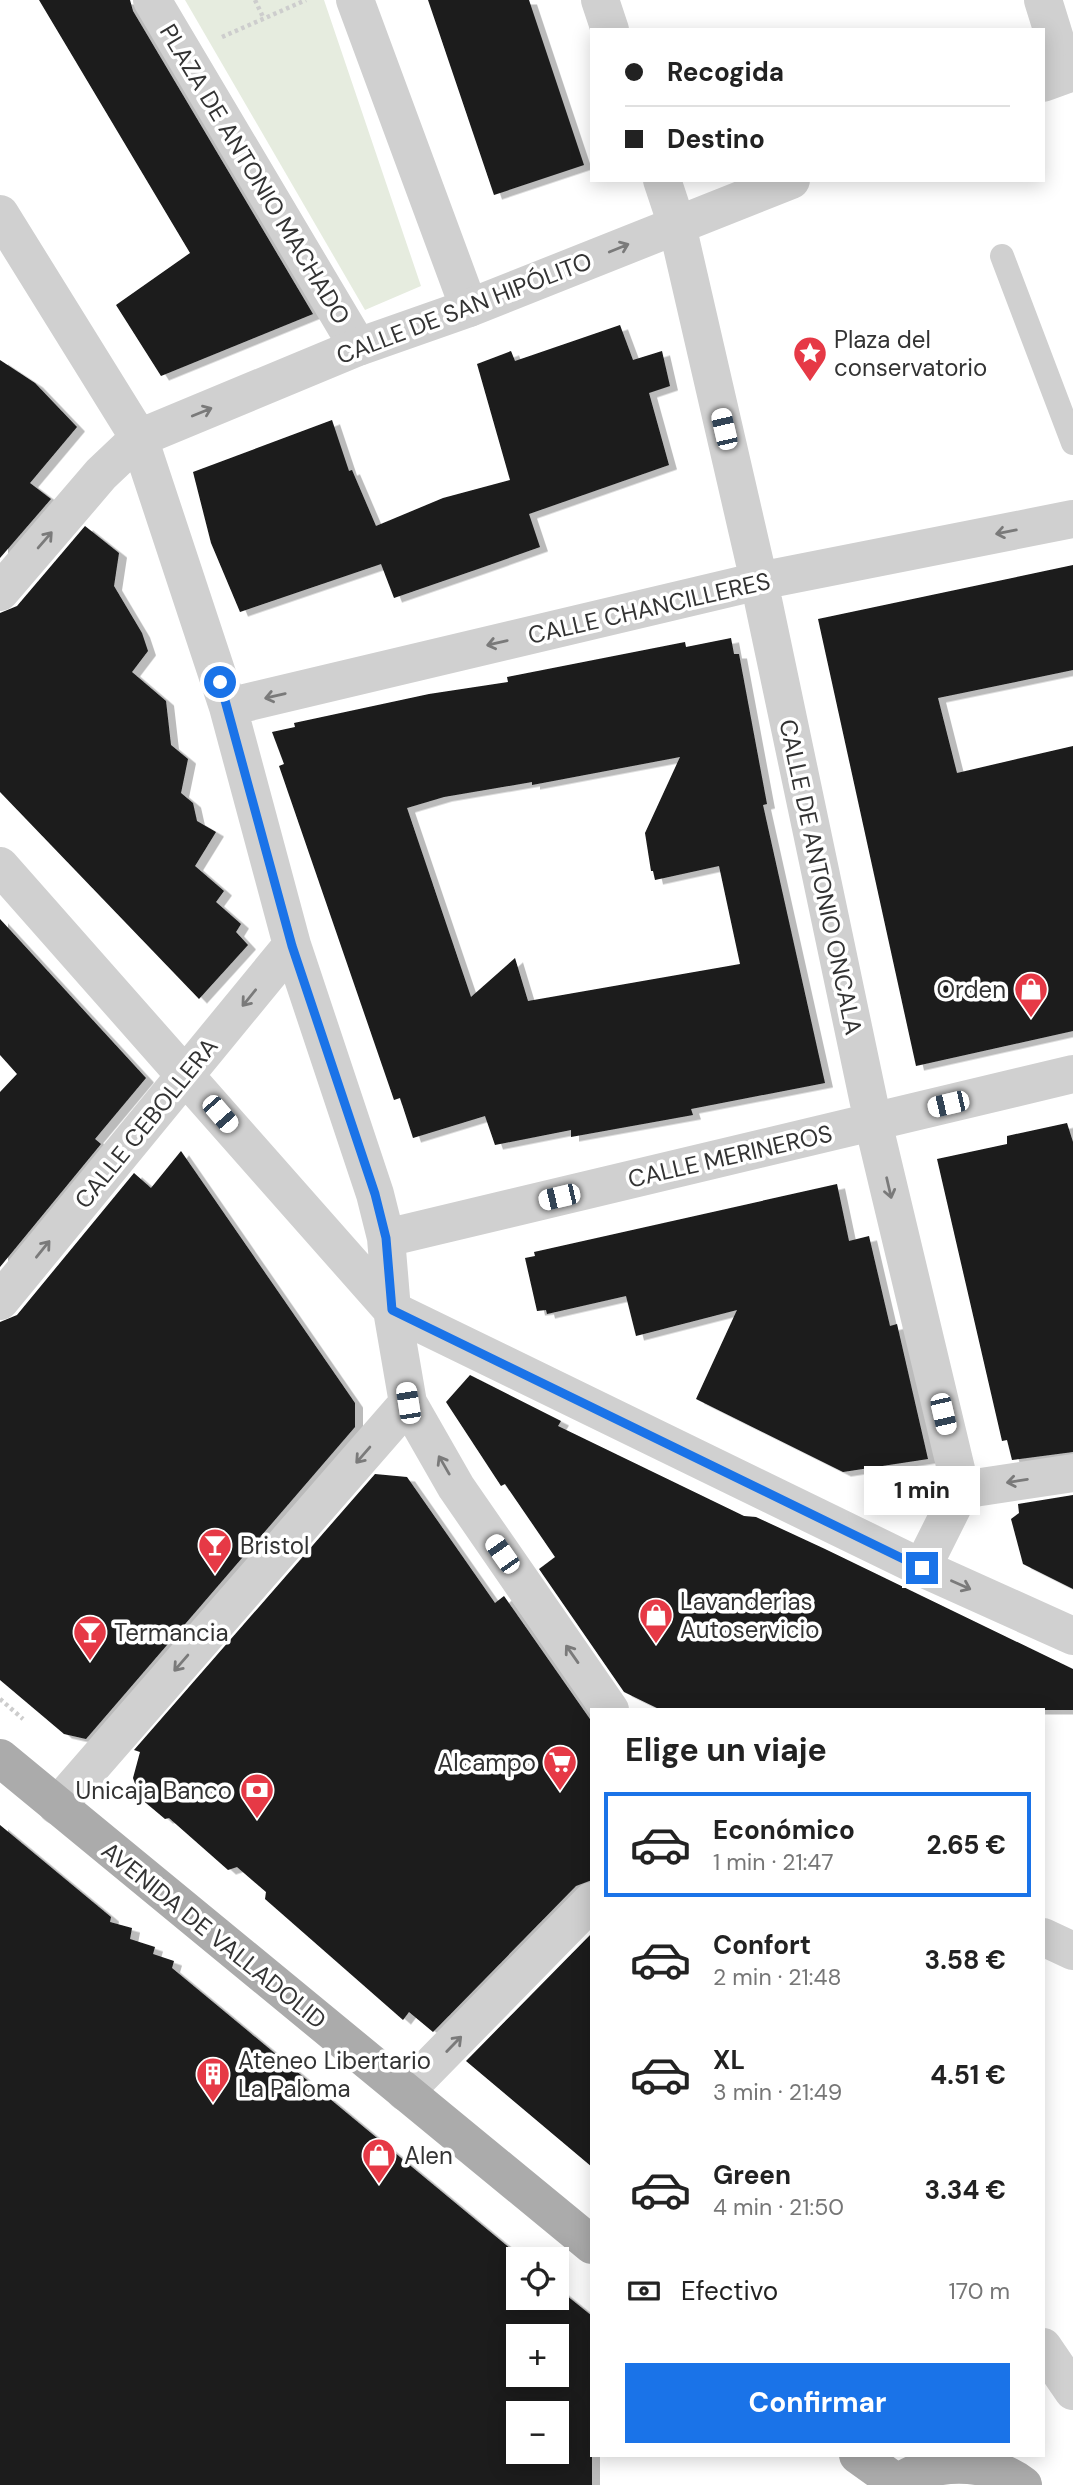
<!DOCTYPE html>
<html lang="es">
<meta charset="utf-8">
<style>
body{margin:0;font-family:"DM Sans",sans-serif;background:#f2f2f2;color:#222;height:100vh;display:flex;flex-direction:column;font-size:26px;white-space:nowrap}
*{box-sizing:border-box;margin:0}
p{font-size:23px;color:#767676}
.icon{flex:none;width:38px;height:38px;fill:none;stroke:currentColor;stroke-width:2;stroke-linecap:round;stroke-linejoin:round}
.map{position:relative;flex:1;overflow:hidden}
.panel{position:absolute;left:590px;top:1708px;width:455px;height:749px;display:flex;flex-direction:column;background:#fff;border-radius:0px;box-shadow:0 4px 18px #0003}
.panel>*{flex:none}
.hud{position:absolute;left:590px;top:28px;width:455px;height:154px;border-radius:0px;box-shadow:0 4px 18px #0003;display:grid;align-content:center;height:154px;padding:0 35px;background:#fff}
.controls{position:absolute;left:506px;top:2247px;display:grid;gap:14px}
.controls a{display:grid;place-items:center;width:63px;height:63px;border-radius:0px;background:#fff;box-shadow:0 4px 18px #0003;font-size:35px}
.end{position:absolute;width:32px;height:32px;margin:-16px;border:9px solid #1a73e8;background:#fff;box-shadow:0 0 0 4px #fff}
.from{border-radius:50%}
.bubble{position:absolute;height:49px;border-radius:0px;background:#fff;box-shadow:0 4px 18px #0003;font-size:23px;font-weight:700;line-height:49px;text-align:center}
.car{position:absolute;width:21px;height:42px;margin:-21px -10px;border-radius:9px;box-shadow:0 0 5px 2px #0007;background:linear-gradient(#fff 24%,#345 0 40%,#fff 0 76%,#345 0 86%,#fff 0)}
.hud b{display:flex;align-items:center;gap:24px;height:66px;font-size:26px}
.hud b+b{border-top:2px solid #e0e0e0}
.hud i{width:18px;height:18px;background:#222}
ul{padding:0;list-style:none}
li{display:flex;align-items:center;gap:21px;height:105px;margin:0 14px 10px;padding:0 21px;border:4px solid transparent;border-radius:0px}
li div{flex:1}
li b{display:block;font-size:26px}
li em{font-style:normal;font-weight:700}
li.active{border-color:#1a73e8}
li>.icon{width:63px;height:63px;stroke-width:1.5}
h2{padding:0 35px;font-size:32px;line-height:84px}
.pay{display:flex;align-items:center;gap:18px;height:77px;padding:0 35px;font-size:26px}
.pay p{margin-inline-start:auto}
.button{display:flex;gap:14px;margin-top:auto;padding:14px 35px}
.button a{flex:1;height:80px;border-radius:0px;background:#1a73e8;color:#fff;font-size:28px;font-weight:700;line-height:80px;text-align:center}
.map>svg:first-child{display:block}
.park{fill:#e6ecdf}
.building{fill:#1a1a1a;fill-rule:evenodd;filter:url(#shadow)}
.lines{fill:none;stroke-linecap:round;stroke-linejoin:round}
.path{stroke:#cdcdcd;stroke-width:4.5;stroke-dasharray:3.5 3.5;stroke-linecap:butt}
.service{stroke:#d0d0d0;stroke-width:24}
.pedestrian{stroke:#d0d0d0;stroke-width:38}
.minor{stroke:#d0d0d0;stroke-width:38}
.primary{stroke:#ababab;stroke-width:38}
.oneway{stroke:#7a7a7a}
.route{stroke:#1a73e8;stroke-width:9}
.labels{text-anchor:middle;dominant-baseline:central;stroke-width:7;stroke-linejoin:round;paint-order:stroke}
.street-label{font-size:24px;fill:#333;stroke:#fff}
.poi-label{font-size:24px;fill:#333;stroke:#fff;text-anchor:start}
</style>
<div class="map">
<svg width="1073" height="2485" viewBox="0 0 1073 2485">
<defs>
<filter id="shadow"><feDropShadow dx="8" dy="4.5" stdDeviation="0" flood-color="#0004"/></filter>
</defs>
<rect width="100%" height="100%" fill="#fff"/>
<path class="park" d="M185,0H324L421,286L365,310Z"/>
<path class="building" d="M39,0H130L133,11L313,314L161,376L116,305L190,253Z
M428,0H529L584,165L494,195Z
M620,325L633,360L662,351L670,386L649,393L669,465L529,514L540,547L478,569L394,598L381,564L240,612L211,543L193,472L332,420L349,471L352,470L376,526L443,498L510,480L477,364L511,351L515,361Z
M0,360L35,383L77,427L30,483L51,499L0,558Z
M85,526L119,553L114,586L142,633L148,651L132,672L166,701L171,745L188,759L181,793L193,803L197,821L216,832L195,866L224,891L216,902L241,924L236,932L248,945L199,999L0,792V613L17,606Z
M1073,565V670L938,698L957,773L1073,746V1031L916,1066L818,619Z
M731,638L734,654H739L767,804L763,805L825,1083L691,1109L693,1115L571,1137V1130L495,1145L485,1116L413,1138L400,1098L394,1100L279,766L284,764L272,732L295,727L294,723L429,694L508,682L507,677L685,642L686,647ZM680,757L645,833L651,871H653L655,880L719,866L740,964L528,1001L515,958L471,997L407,808L444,797L532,782V785Z
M0,919L146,1078L95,1139L101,1144L0,1267V1092L17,1074L0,1055Z
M1067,1123L1073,1142V1452L1012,1460L1007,1440L1002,1441L937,1159L1007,1144V1136Z
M181,1151L355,1403V1427L86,1739L64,1734L0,1680V1322L17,1315L134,1173L151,1188Z
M837,1184L849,1241L869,1236L890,1326L897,1324L928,1459L843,1472L696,1399L737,1310L636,1336L626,1296L547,1314L546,1310L537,1311L525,1258L535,1256L534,1252Z
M470,1375L561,1421L558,1426L744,1516L756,1517L825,1549L1073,1669V1710H661L624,1692L539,1569L555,1557L505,1484L501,1486L446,1402Z
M375,1474L407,1477L495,1603L504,1596L592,1722V1880L576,1886L433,2032L409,2012L403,2020L265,1899L266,1892L237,1867L228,1870L169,1818L165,1819L140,1798L133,1778L140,1752L134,1750Z
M1073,1495V1589L1023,1564L1011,1519L1019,1513L1018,1504Z
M0,1825L111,1917L110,1922L132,1928L130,1939L155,1947L153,1954L174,1961L172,1968L523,2259H518V2298H556V2287L592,2316V2485H0ZM518,2336H556V2375H518ZM518,2413H556V2452H518Z
M592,1933V2167L466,2061Z"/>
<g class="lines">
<path class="path" d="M255,0L263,17
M222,37L306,0
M0,1699L23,1719"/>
<path class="service" d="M1002,256L1073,443"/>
<path class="pedestrian" d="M152,0L358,347
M355,0L469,308
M1043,0L1066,74"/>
<path class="minor" d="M600,0L610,30
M1043,83L1073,72
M662,180L677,225L759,581L873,1122L961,1490L922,1568
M0,214L139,438L228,707L292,945L375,1194L386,1238L392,1310L408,1403L456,1487L610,1710
M0,592L101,474L139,438L358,347L469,308L791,180
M228,707L759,581L1073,519
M0,866L392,1310L922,1568L1073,1636
M386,1238L1073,1074
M0,1301L292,945
M961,1490L1073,1473
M57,1806L408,1403
M1043,1937L1073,1951
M405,2092L592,1901
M1043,2347L1073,2391"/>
<path class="primary" d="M0,1758L592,2245
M858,2455L897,2483
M895,2485C932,2458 986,2458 1023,2485"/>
</g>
<defs><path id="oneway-shaft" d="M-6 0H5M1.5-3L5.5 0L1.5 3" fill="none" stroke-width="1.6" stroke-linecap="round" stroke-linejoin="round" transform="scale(1.75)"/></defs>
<g class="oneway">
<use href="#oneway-shaft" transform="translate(619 248) rotate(-22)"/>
<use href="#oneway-shaft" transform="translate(202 412) rotate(-22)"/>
<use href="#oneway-shaft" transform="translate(1006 532) rotate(169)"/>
<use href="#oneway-shaft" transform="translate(45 540) rotate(-49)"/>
<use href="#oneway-shaft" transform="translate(497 643) rotate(167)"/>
<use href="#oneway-shaft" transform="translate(275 696) rotate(167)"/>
<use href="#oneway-shaft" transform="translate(249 998) rotate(129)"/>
<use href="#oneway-shaft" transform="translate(889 1188) rotate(77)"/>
<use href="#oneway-shaft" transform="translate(43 1249) rotate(-51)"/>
<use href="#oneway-shaft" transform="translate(363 1455) rotate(131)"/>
<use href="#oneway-shaft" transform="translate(444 1465) rotate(-120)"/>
<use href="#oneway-shaft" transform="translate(1017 1481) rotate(171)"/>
<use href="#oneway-shaft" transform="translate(961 1585) rotate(24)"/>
<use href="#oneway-shaft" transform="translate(572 1654) rotate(-125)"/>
<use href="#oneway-shaft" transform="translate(181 1663) rotate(131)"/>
<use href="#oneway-shaft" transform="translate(454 2044) rotate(-46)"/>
</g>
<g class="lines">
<path class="route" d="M220,682L292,946L375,1194L386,1238L392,1310L922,1568"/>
</g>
<defs>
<g id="sight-pin" transform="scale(1.75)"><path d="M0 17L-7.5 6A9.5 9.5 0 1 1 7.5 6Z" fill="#e63946" stroke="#fff"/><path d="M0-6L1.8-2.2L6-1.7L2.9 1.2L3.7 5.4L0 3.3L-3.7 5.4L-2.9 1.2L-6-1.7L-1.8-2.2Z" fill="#fff"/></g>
<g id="shop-pin" transform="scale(1.75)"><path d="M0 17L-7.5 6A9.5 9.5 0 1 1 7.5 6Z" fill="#e63946" stroke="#fff"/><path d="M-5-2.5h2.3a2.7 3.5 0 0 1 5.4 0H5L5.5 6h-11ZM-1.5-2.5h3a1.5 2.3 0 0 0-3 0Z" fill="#fff"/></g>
<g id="bar-pin" transform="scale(1.75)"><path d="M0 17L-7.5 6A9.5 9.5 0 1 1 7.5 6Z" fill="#e63946" stroke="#fff"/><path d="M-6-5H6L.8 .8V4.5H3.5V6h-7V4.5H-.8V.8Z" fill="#fff"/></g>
<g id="supermarket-pin" transform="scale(1.75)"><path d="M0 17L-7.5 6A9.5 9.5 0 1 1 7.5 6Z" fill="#e63946" stroke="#fff"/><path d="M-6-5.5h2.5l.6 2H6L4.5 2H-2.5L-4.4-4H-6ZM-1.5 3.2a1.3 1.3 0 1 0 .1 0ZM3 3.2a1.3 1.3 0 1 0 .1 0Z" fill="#fff"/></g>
<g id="bank-pin" transform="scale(1.75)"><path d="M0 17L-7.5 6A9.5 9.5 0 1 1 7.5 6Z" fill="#e63946" stroke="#fff"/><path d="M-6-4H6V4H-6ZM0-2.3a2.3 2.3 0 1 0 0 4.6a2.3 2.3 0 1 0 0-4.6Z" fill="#fff"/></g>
<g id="building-pin" transform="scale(1.75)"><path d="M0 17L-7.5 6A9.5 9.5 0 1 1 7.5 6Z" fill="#e63946" stroke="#fff"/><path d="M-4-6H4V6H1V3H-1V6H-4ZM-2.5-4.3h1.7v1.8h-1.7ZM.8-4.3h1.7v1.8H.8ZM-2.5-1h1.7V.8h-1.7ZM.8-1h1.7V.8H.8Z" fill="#fff"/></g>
</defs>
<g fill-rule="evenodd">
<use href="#sight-pin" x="810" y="353"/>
<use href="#shop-pin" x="1031" y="989"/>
<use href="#bar-pin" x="215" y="1545"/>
<use href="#shop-pin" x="656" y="1615"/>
<use href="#bar-pin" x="90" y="1632"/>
<use href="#supermarket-pin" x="560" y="1762"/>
<use href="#bank-pin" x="257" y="1790"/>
<use href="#building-pin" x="213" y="2074"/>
<use href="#shop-pin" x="379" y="2155"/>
</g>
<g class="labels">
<g class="street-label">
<text transform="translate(255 174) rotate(59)">PLAZA DE ANTONIO MACHADO</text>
<text transform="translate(464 308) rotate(-21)">CALLE DE SAN HIPÓLITO</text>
<text transform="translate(649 608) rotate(-13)">CALLE CHANCILLERES</text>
<text transform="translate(821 877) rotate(78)">CALLE DE ANTONIO ONCALA</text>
<text transform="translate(146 1123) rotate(-51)">CALLE CEBOLLERA</text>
<text transform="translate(730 1156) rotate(-13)">CALLE MERINEROS</text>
<text transform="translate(214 1935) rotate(39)">AVENIDA DE VALLADOLID</text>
</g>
<g class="poi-label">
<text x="834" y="339">Plaza del<tspan x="834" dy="28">conservatorio</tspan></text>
<text x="1006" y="989" text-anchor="end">Orden</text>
<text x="240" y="1545">Bristol</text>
<text x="680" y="1601">Lavanderias<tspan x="680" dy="28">Autoservicio</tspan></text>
<text x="114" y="1632">Termancia</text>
<text x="536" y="1762" text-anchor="end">Alcampo</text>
<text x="232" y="1790" text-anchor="end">Unicaja Banco</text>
<text x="238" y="2060">Ateneo Libertario<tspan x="238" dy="28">La Paloma</tspan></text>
<text x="404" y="2155">Alen</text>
</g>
</g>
</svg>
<div class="controls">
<a><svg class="icon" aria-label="locate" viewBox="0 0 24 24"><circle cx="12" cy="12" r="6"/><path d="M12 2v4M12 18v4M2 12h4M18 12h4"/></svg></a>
<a>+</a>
<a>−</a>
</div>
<i class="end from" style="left:220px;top:682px"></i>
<i class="end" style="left:922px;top:1568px"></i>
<div class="bubble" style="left:864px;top:1466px;width:116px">1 min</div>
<i class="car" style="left:724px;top:429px;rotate:347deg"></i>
<i class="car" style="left:948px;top:1104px;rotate:257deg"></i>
<i class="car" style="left:220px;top:1114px;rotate:139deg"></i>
<i class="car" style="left:559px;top:1197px;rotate:257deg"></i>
<i class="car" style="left:408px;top:1403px;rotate:351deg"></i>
<i class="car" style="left:943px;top:1414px;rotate:167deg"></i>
<i class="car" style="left:502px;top:1554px;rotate:325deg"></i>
<div class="hud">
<b><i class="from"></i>Recogida</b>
<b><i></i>Destino</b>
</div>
<section class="panel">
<h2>Elige un viaje</h2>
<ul>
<li class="active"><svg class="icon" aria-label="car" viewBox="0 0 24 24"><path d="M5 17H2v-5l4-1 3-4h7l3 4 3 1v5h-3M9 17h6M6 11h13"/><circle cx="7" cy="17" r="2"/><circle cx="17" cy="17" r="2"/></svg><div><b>Económico</b><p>1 min · 21:47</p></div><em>2.65 €</em></li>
<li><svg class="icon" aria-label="car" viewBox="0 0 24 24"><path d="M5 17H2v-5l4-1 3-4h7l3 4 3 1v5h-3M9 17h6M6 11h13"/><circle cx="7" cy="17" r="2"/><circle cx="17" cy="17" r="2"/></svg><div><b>Confort</b><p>2 min · 21:48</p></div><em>3.58 €</em></li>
<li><svg class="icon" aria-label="car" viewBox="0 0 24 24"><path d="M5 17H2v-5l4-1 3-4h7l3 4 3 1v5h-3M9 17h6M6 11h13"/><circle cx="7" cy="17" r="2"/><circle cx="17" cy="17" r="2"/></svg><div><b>XL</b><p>3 min · 21:49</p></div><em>4.51 €</em></li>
<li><svg class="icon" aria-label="car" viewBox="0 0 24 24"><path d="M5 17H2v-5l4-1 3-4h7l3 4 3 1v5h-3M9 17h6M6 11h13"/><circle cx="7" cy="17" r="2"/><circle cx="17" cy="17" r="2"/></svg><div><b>Green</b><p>4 min · 21:50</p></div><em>3.34 €</em></li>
</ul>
<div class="pay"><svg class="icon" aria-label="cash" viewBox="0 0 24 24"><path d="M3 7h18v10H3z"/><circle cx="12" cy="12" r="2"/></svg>Efectivo<p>170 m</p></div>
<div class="button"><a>Confirmar</a></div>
</section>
</div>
